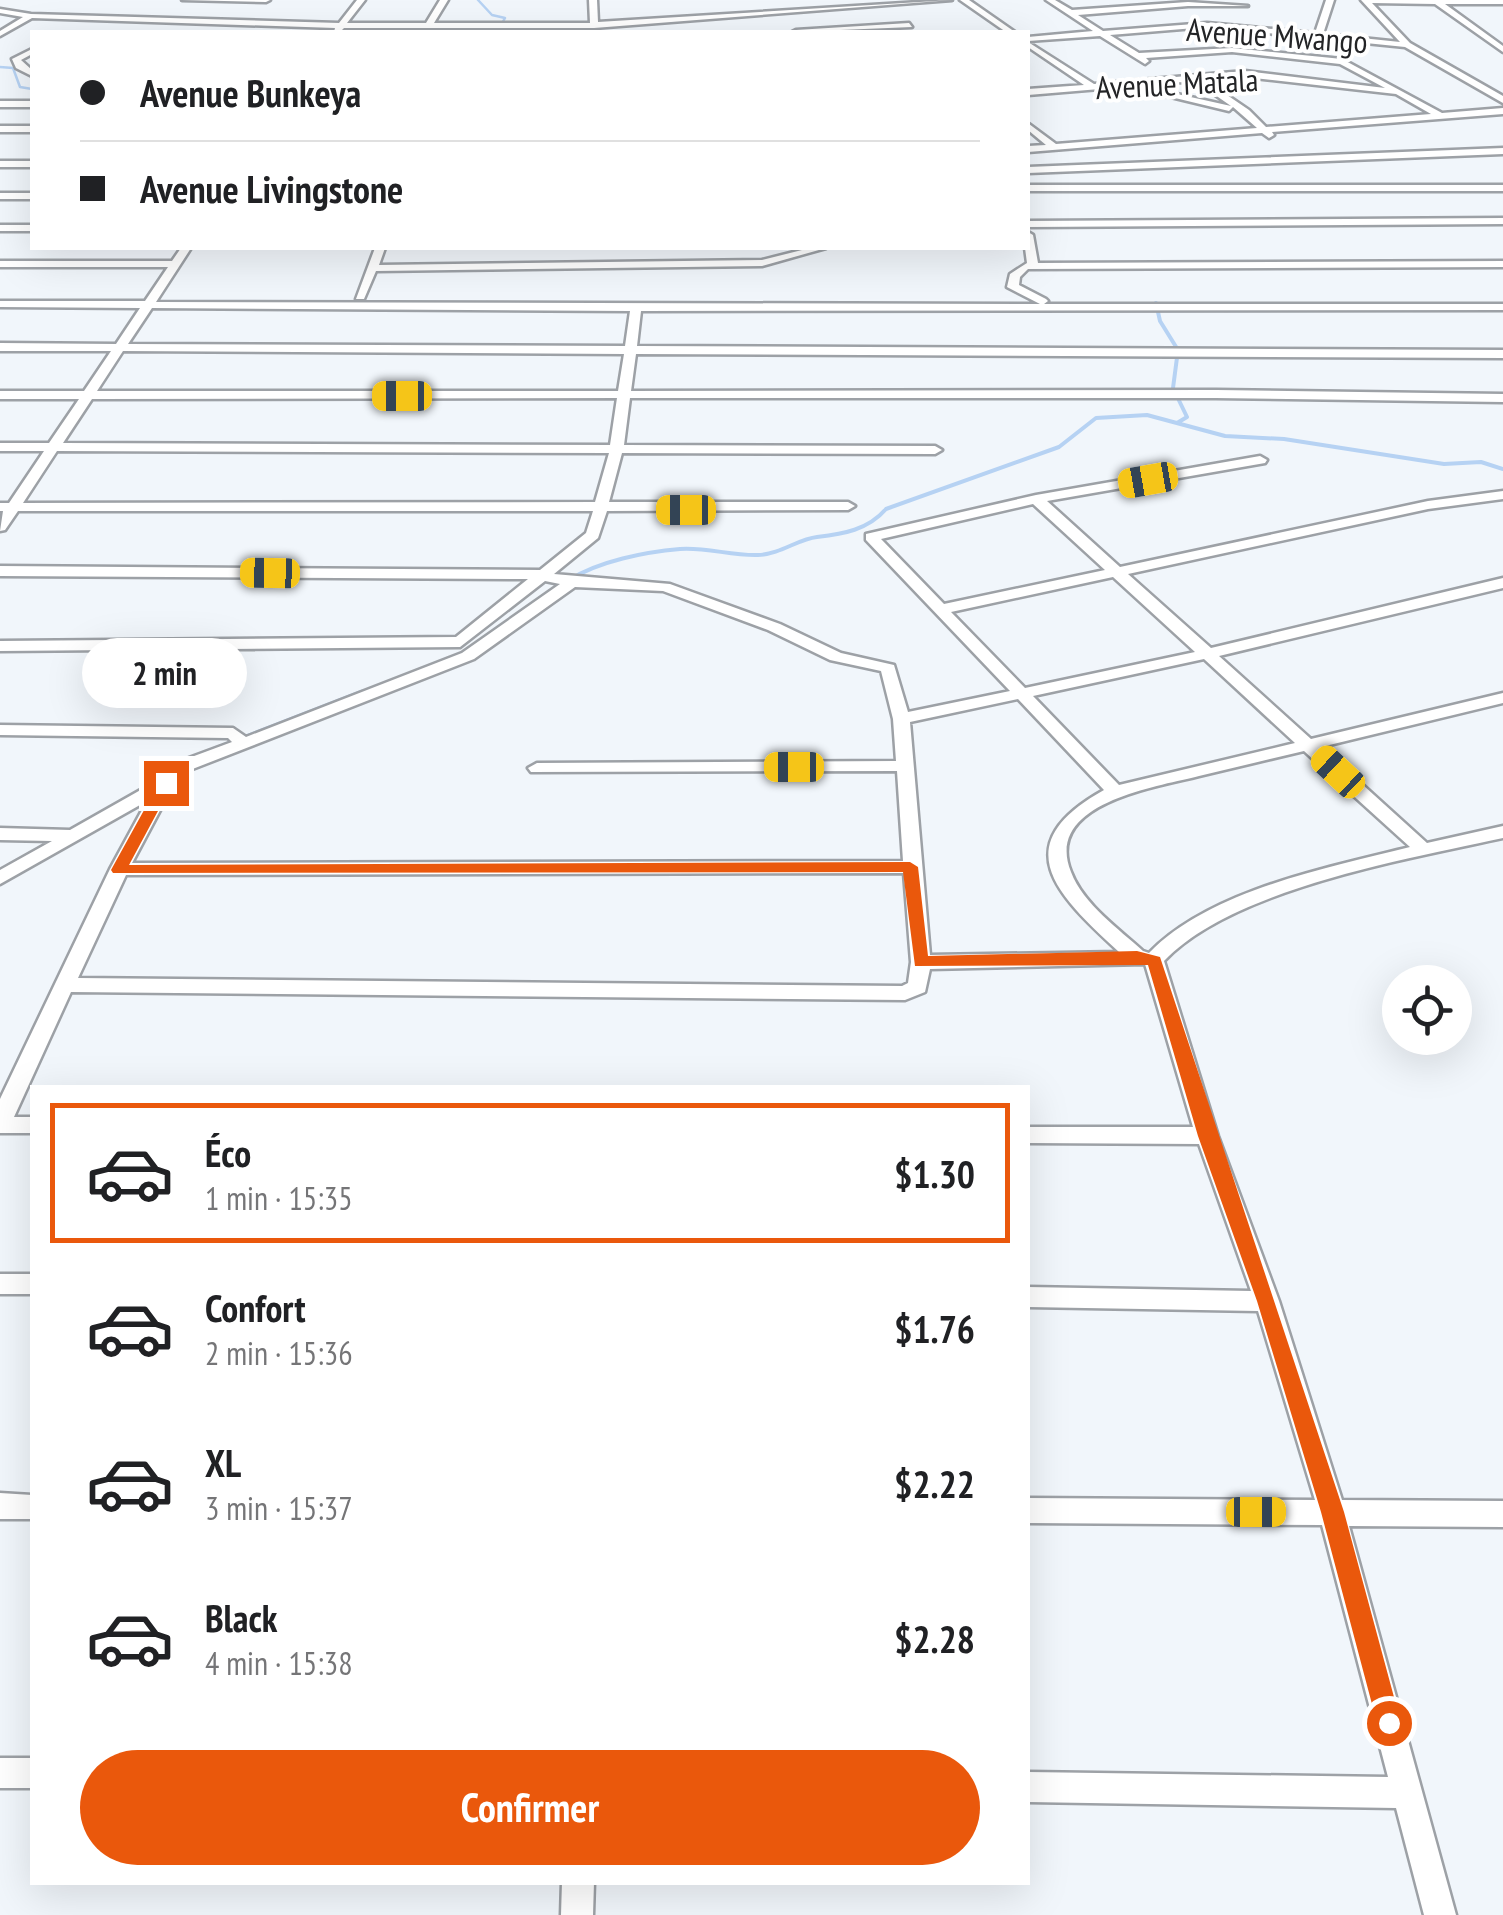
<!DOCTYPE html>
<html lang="fr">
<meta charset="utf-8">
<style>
body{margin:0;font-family:"PT Sans Narrow",sans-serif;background:#f2f2f2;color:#202124;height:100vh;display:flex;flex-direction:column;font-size:38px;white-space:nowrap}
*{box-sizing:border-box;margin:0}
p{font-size:32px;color:#757577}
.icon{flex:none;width:55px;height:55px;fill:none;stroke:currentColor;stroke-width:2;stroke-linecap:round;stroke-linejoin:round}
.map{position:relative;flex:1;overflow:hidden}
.sheet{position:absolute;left:30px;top:1085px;width:1000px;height:800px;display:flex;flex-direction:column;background:#fff;border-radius:0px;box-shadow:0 10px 40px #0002}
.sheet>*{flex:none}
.top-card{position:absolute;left:30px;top:30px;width:1000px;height:220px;border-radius:0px;box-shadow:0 10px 40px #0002;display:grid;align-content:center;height:220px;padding:0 50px;background:#fff}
.fabs{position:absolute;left:1382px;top:965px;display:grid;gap:20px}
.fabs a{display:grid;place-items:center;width:90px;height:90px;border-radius:50%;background:#fff;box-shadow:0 10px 40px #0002;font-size:50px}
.end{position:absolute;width:45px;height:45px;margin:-22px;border:12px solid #ea580c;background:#fff;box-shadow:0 0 0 5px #fff}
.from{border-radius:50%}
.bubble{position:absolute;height:70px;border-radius:35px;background:#fff;box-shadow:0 10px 40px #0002;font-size:32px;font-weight:700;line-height:70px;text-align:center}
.car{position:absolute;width:30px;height:60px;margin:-30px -15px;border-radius:12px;box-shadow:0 0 8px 2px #0007;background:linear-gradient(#f5c518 24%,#345 0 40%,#f5c518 0 76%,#345 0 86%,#f5c518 0)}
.top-card b{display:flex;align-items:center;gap:35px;height:95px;font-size:38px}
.top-card b+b{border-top:2px solid #e0e0e0}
.top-card i{width:25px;height:25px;background:#202124}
ul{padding:18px 0 0;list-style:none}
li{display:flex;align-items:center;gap:30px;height:140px;margin:0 20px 15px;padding:0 30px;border:5px solid transparent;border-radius:0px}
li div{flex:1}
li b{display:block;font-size:38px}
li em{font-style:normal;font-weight:700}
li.active{border-color:#ea580c}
li>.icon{width:90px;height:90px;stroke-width:1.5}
.action{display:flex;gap:20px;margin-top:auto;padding:20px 50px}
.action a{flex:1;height:115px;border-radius:60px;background:#ea580c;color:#fff;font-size:40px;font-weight:700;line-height:115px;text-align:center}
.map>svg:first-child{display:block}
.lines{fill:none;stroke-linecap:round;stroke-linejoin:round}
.stream-far2{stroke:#b6d2f3;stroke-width:2.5}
.stream-far1{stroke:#b6d2f3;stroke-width:4}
.stream{stroke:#b6d2f3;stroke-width:5}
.minor-casing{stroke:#9da1a6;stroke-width:5}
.minor{fill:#fff;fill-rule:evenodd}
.route{fill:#ea580c}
.labels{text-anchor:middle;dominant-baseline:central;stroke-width:8;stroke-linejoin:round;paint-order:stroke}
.far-street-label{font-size:32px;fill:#232426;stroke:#fff}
</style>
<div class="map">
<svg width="1503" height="1915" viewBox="0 0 1503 1915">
<rect width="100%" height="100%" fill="#f1f6fb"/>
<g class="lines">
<path class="stream-far2" d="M478,0L492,15L505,18L497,32
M0,67L13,68L20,87L32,89"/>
<path class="stream-far1" d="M1156,303L1160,321L1178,350L1173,388L1187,417L1177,423
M569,580C599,561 645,552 680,549C706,547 732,556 758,555C781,554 798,539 817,537C843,534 868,530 886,509L1059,447L1096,418L1147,415L1225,436L1284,439L1444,464L1481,462L1503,469"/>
<path class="stream" d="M202,754L362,692"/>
<g class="minor-casing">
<path id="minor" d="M182,0H270L266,2Z
M357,0H365L347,23H426L440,0H448L434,23H590L589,0H597L598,22L952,0L594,28H344L340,32H334L335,28L32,18L0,36V31L23,17L0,13V9L31,14L339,23Z
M960,0H969L1015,32H1006Z
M1046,0H1055L1072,10L1188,2L1248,6H1188L1078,15L1103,31L1207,23L1315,33L1326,0H1334L1323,34L1400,42L1361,0H1503V4H1445L1503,46V52L1435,4L1372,3L1410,43L1503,96V103L1405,47L1207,27L1110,35L1139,53L1232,48L1342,59L1442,113L1503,108V114L1272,132L1274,135L1269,138L1262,133L1028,152V146L1046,145L1028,130L1029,124L1056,144L1257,128L1233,107L1229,111L1146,91L1150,88L1231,106L1195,81L1028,95V89L1084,85L1028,47V42L1094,84L1245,71L1385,88L1340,64L1232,52L1146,58L1149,61L1145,64L1100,36L1028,41V37L1093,31ZM1245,77L1396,94L1431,114L1266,127L1249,110L1205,80Z
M909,23L912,27L792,32L796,30Z
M32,49V54L21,60L32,70V76L16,68L12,59Z
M0,101H32V107H0Z
M0,126H32V132H0Z
M1503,148V154L1028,173V167Z
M0,161H32V167H0Z
M1028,185H1503V191H1028Z
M0,193H32V199H0Z
M1503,218V224L1028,227V221Z
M0,225H32V231H0Z
M1028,232L1033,235L1038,263L1503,261V267L1028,269L1020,277L1019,285L1046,299L1048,301L1044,304H1503V310L641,311L637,346L1503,350V358L636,354L631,391L1216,390L1503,394V402L1216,398H630L624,445L935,446L942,450L935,454L622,453L609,502H848L855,506L848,510L607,511L598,538L554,574L670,584L780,624L841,653L894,665L908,712L1010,691L866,540V534L1036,495L1260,456L1267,460L1265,463L1047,501L1120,567L1428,501L1503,491V499L1428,509L1128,574L1211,648L1503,578V588L1219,656L1311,739L1503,693V703L1321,747L1427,843L1503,826V838C1407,859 1232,889 1164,961L1218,1136L1279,1301L1342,1500L1503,1501V1527L1349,1526L1456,1915H1424L1396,1808L1028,1802V1772L1388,1777L1322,1525L1028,1523V1498L1315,1500L1258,1311L1028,1307V1287L1251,1291L1199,1144L1028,1143V1127H1193L1145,964L930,969L925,992L905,1000L71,992L14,1117H32V1133H0V1099L110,869L147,801L0,884V870L52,841L0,840V828L70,830L160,779L178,762L232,742L228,738L0,735V725L233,728L246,737L462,653L560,584L545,581L460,647L0,651V641L456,637L528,579L0,576V566L540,570L586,533L593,511H18L5,530L0,531L3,511H0V503H9L44,451H0V443H49L79,399H0V391H84L111,351H0V343L116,344L140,308L0,307V301H145L168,267H0V261H172L181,248H191L156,302L1040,304L1007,287L1010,274L1027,263L1025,248H1028ZM152,308L630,311L625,346L128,344ZM123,351L624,354L618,391H97ZM617,398L610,445L63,443L92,399ZM57,451L609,453L595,502L23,503ZM1033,504L1105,570L944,604L881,539ZM1113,577L1195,652L1025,688L951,612ZM575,587L663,591L768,630L830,660L881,671L893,719L896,761L537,763L528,768L531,772L897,771L903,861L132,863L173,786L190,770L474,659ZM1204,659L1295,743L1119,785L1033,696ZM1018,699L1104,790C1005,845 1056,894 1119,952L930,955L910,722ZM1304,751L1410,847C1327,868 1210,890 1149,953L1143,951C1119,929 1083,904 1071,872C1043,803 1156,787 1199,776C1234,768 1269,759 1304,751ZM904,873L911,962L908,983L902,986L78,978L126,875Z
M375,248H385L379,265L762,260L810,248H826L762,266L376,271L364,299H356Z
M0,1274H32V1294H0Z
M0,1493L32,1495V1519H0Z
M0,1758H32V1788H0Z
M562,1882H594L593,1915H561Z"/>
</g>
<use href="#minor" class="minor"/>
</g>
<path class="route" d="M166,779L173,783L129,865L910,862L918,867L928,956L1137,951L1160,957L1344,1512L1401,1723L1398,1731L1389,1735L1380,1731L1377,1723L1321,1512L1257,1301L1198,1136L1148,965L915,966L903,872L113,873L111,870L159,783Z"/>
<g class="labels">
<g class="far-street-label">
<text transform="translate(1277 35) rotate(4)">Avenue Mwango</text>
<text transform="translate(1177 83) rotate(-3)">Avenue Matala</text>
</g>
</g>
</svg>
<div class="fabs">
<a><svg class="icon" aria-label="locate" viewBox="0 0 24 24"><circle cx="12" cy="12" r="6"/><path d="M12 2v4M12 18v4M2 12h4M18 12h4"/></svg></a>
</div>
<i class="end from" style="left:1389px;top:1723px"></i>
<i class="end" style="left:166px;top:783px"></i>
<div class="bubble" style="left:82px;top:638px;width:165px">2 min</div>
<i class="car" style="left:402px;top:396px;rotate:270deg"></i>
<i class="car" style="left:1148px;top:480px;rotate:260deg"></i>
<i class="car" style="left:686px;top:510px;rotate:270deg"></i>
<i class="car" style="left:270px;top:573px;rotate:271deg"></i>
<i class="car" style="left:794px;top:767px;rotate:270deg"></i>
<i class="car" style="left:1338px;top:772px;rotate:313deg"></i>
<i class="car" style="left:1256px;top:1512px;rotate:90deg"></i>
<div class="top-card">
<b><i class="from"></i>Avenue Bunkeya</b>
<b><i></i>Avenue Livingstone</b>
</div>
<section class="sheet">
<ul>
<li class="active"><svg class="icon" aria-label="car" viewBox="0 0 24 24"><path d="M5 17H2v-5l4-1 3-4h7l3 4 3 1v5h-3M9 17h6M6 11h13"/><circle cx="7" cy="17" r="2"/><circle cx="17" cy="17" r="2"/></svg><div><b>Éco</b><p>1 min · 15:35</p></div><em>$1.30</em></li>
<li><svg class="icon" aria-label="car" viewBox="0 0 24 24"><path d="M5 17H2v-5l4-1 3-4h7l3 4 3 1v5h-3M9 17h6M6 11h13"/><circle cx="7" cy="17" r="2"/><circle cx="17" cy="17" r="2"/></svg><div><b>Confort</b><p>2 min · 15:36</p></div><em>$1.76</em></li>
<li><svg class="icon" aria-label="car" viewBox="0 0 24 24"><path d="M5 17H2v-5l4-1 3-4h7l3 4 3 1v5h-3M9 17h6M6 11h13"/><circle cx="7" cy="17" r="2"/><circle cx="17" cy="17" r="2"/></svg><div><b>XL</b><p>3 min · 15:37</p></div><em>$2.22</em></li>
<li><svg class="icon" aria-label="car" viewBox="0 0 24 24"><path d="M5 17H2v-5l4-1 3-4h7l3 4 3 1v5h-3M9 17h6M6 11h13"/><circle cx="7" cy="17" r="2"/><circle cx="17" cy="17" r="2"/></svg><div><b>Black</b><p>4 min · 15:38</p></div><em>$2.28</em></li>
</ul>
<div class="action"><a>Confirmer</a></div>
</section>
</div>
